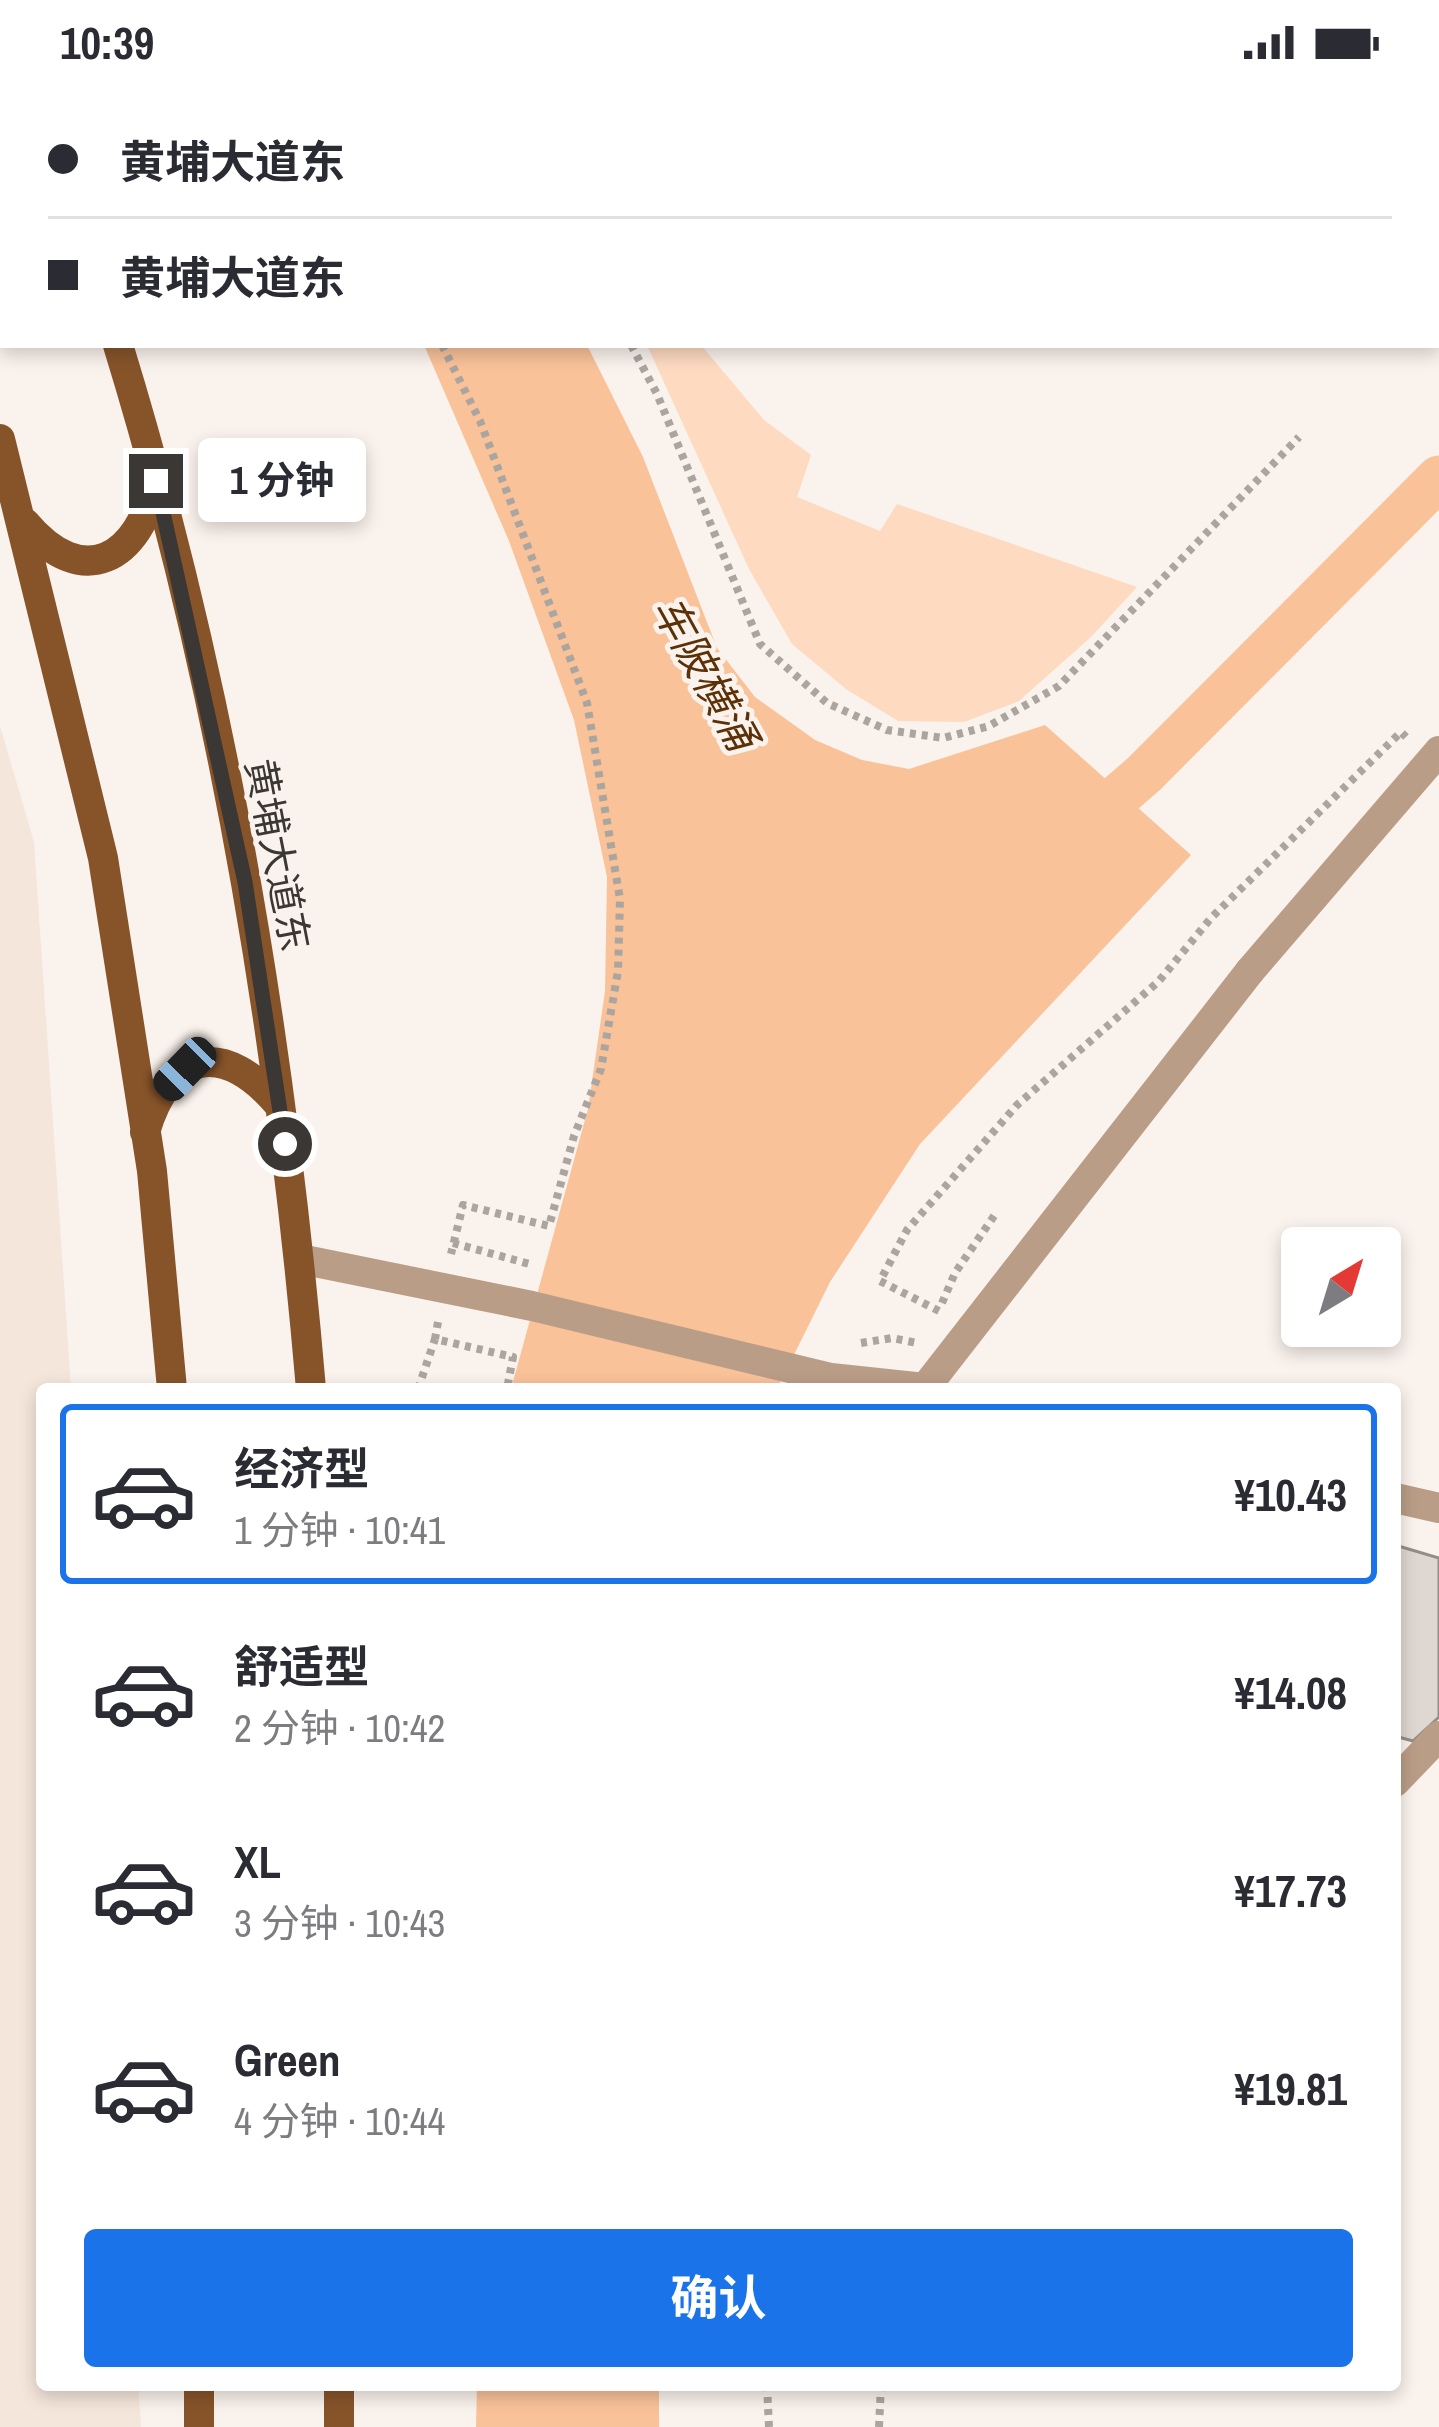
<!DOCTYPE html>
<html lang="zh">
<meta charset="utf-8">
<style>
body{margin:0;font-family:"Archivo Narrow","Noto Sans SC",sans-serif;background:#f2f2f3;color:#2b2b33;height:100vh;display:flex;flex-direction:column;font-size:45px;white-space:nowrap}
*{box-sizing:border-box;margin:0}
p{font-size:39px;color:#7c7c81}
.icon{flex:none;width:66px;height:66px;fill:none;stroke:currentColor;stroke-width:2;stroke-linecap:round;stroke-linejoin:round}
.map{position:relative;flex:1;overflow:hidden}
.side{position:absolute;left:36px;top:1299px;width:1365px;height:1008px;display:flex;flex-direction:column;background:#fff;border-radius:12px;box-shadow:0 6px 18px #0003}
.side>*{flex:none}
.hud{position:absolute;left:0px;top:0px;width:1440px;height:264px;box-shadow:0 6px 18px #0003;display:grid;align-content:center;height:264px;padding:0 48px;background:#fff}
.needle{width:78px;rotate:38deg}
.fabs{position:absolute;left:1281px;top:1143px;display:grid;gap:24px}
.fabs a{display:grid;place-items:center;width:120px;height:120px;border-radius:12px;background:#fff;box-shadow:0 6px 18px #0003;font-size:60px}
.end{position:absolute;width:54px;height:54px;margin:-27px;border:15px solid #3a3734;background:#fff;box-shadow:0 0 0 6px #fff}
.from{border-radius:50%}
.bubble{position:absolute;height:84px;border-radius:12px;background:#fff;box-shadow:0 6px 18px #0003;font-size:39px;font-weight:700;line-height:84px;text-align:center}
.car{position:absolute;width:36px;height:72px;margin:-36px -18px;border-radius:15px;box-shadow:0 0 9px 3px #0007;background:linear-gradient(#222 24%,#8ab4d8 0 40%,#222 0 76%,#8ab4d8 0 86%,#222 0)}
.hud b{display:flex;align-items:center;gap:42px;height:114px;font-size:45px}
.hud b+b{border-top:3px solid #e1e1e2}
.hud i{width:30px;height:30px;background:#2b2b33}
ul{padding:21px 0 0;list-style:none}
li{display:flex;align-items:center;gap:36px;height:180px;margin:0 24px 18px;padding:0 24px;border:6px solid transparent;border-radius:12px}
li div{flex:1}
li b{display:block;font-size:45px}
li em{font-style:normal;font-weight:700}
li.on{border-color:#1a73e8}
li>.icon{width:108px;height:108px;stroke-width:1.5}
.primary-button{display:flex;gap:24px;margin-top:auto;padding:24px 48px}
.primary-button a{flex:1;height:138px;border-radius:12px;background:#1a73e8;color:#fff;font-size:48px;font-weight:700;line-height:138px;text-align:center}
.status{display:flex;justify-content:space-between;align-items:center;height:84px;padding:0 60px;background:#fff;direction:ltr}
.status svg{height:33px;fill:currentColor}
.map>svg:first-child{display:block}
.built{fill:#f5e6db}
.green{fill:#fddac0}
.water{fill:#f9c299}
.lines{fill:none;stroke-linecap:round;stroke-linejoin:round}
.canal{stroke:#f9c299;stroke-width:45}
.building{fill:#dfd7d1;stroke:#958e88;stroke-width:3}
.path{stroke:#aba5a0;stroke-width:8;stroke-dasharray:6 6;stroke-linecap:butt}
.minor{stroke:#ba9d87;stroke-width:30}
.tertiary{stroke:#ba9d87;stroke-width:30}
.primary{stroke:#87542a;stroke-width:30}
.route{stroke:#3a3734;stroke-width:15}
.labels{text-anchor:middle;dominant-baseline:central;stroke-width:10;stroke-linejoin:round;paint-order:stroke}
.street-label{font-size:39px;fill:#3a3734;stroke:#faf2ec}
.water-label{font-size:42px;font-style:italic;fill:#5c3107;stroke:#faf2ec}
</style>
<div class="status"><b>10:39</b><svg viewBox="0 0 49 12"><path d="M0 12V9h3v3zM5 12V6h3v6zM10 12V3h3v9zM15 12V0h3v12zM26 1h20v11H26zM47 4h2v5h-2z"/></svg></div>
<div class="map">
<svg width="1439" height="2343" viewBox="0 0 1439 2343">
<rect width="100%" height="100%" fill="#faf2ec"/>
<path class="built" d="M0,642L34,758L71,1305H42V2301H138L141,2343H0Z"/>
<path class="green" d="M647,261H701L764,336L811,371L797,413L880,447L897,420L1137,503L1092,552L1019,617L964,638L898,637L846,605L792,560L749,485Z"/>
<path class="water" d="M424,261H587L643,373L717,564L755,613L815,656L862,676L909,685L1045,641L1191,771L920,1060L830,1198L777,1305H511L588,1025L605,907L607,793L574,636L509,457Z
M477,2301H659V2343H476Z"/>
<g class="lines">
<path class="canal" d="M1077,748L1144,690L1439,394"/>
</g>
<path class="building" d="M1395,1461L1439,1474V1633L1413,1657L1395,1652Z"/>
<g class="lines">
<path class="path" d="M295,0L297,3
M492,0L493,3
M442,261L480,337L587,619L620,815L618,887L601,985L574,1052L549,1142L463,1121L451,1170
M631,261L657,310L760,560L827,619L887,646L943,654L989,642L1059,602L1299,353
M453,1159L533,1181
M942,1219L955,1189L996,1129
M939,1227L880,1197L907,1146L1017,1021L1159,897L1211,834L1401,648L1406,653
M438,1238L435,1255L513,1273L507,1305
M861,1259L892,1254L917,1259
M418,1305L435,1255
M767,2301L769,2343
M879,2343L881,2301"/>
<path class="minor" d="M1250,887L1439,667
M1395,1414L1439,1424
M1395,1698L1439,1652"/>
<path class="tertiary" d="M300,1175L532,1222L831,1294L925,1304L1250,887"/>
<path class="primary" d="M31,0L32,3
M118,261C222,599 281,953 311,1305
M0,355L103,774L152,1087L172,1305
M25,439C83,508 139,475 156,397
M145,1048C170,963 226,957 280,1022
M199,2301V2343
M339,2301V2343"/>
</g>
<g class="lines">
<path class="route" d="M156,397L245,798L285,1060"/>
</g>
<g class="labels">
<g class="street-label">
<text transform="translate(278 771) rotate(79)">黄埔大道东</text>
</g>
<g class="water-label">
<text transform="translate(705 589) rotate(61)">车陂横涌</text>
</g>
</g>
</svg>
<div class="fabs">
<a><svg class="needle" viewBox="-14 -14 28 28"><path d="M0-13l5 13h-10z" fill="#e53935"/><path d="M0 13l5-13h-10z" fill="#7c7c81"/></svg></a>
</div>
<i class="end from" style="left:285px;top:1060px"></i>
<i class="end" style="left:156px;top:397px"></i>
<div class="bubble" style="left:198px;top:354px;width:168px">1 分钟</div>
<i class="car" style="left:185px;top:985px;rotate:224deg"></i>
<div class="hud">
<b><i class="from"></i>黄埔大道东</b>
<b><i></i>黄埔大道东</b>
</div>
<section class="side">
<ul>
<li class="on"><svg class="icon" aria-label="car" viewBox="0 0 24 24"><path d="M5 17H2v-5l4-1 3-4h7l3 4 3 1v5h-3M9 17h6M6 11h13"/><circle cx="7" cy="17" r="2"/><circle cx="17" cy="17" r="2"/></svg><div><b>经济型</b><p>1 分钟 · 10:41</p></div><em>¥10.43</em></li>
<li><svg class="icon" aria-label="car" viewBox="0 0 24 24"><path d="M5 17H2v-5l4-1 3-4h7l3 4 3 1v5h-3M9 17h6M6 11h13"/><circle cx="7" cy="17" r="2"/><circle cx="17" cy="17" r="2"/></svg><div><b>舒适型</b><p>2 分钟 · 10:42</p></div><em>¥14.08</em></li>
<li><svg class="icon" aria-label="car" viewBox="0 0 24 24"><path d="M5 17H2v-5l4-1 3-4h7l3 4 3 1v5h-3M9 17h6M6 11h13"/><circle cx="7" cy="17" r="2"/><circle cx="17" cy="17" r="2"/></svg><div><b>XL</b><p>3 分钟 · 10:43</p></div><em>¥17.73</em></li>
<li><svg class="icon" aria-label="car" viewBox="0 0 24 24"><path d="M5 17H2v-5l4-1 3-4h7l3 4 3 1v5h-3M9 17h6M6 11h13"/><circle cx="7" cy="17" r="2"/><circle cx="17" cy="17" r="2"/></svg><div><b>Green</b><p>4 分钟 · 10:44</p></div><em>¥19.81</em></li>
</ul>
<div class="primary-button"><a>确认</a></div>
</section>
</div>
